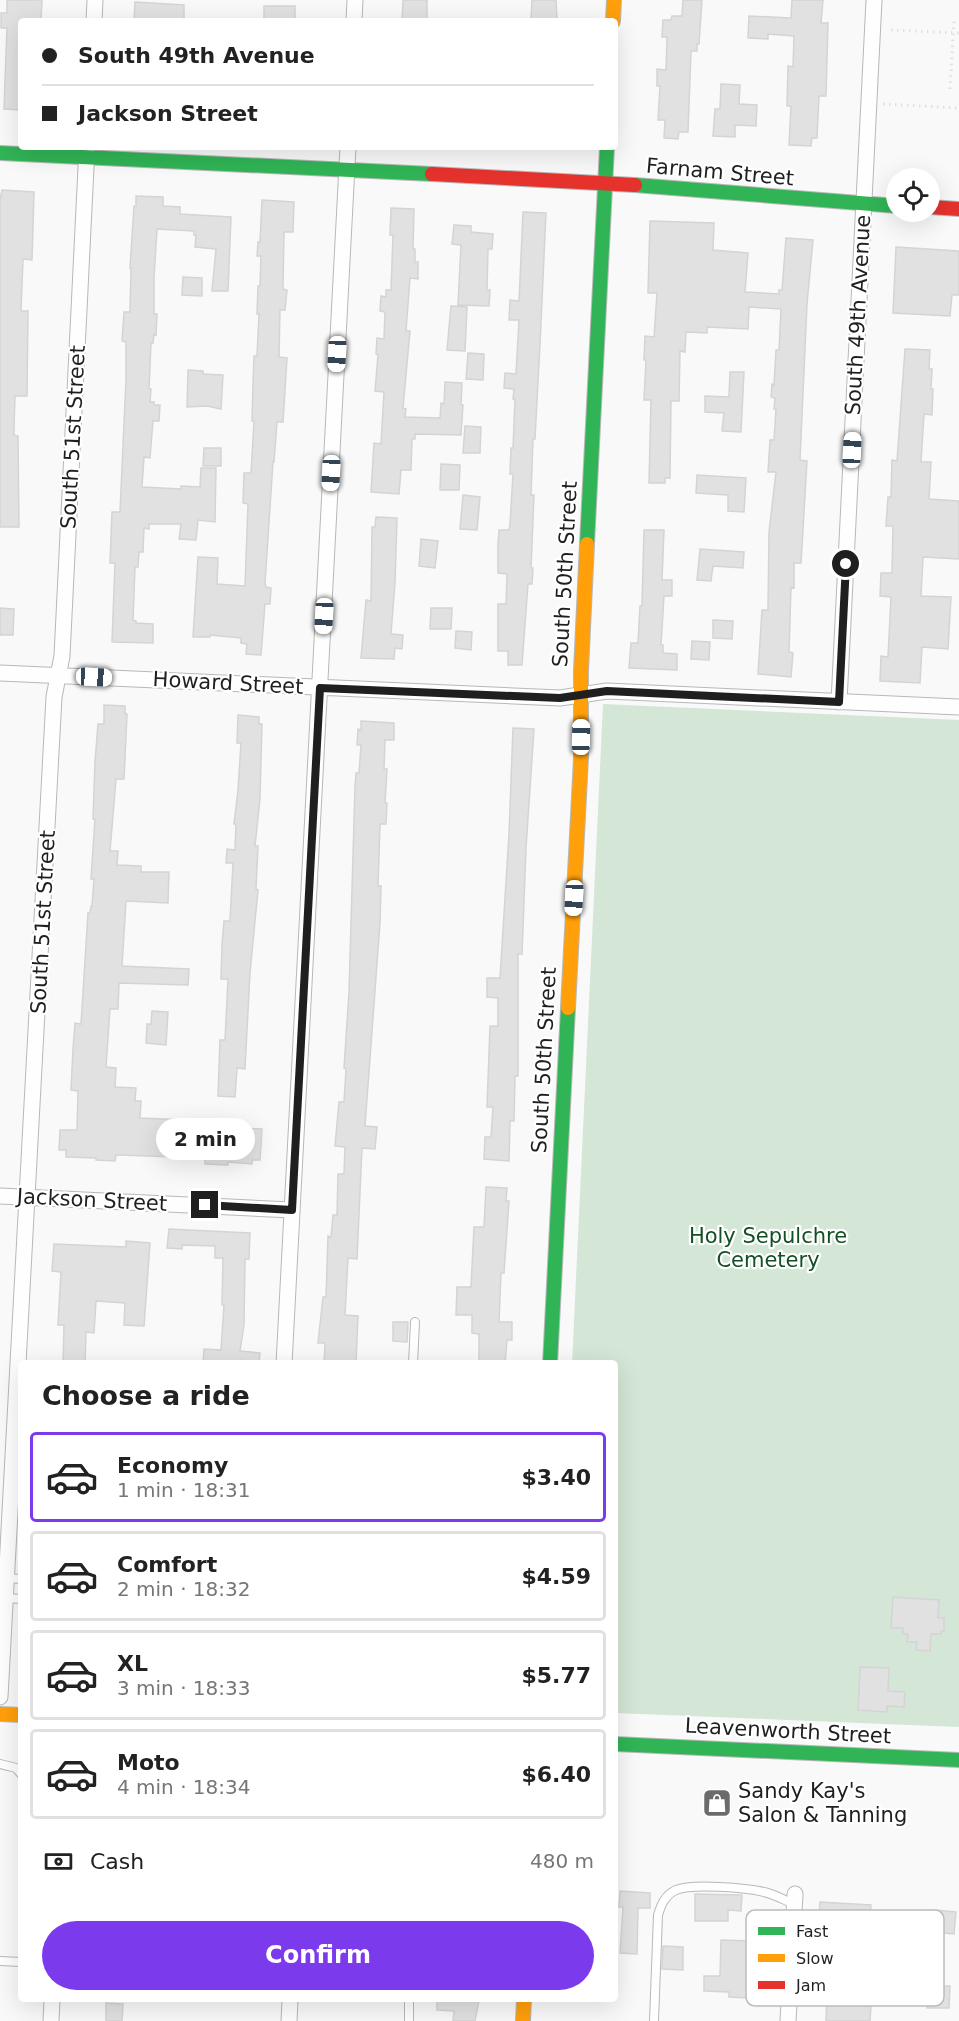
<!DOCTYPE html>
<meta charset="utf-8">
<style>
body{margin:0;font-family:"DejaVu Sans",sans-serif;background:#f2f2f2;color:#222;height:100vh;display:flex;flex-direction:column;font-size:22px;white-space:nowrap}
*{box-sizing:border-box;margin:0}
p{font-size:20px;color:#767676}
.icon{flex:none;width:33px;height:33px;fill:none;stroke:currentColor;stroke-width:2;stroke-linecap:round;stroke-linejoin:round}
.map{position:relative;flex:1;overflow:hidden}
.details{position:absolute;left:18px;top:1360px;width:600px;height:642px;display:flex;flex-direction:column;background:#fff;border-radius:6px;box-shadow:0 6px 24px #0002}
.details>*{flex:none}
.top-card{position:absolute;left:18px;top:18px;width:600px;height:132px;border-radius:6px;box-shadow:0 6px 24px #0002;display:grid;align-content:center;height:132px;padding:0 24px;background:#fff}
.tools{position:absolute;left:886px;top:168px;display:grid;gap:12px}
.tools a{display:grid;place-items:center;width:54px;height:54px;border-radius:50%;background:#fff;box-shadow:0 6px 24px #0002;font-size:30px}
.end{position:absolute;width:27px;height:27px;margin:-14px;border:8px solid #1f1f20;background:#fff;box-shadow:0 0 0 3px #fff}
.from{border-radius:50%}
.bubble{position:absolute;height:42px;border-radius:21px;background:#fff;box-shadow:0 6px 24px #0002;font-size:20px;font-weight:700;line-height:42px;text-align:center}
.car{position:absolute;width:18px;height:36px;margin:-18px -9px;border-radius:8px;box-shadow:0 0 4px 2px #0007;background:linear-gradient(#fff 24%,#345 0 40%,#fff 0 76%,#345 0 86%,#fff 0)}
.top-card b{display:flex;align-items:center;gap:21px;height:57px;font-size:22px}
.top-card b+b{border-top:2px solid #e0e0e0}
.top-card i{width:15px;height:15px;background:#222}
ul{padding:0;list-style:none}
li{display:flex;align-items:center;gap:18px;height:90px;margin:0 12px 9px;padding:0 12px;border:3px solid #e0e0e0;border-radius:6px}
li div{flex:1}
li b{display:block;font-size:22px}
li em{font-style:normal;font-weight:700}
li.on{border-color:#7c3aed}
li>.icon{width:54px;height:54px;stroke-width:1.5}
h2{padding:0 24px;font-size:27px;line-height:72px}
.pay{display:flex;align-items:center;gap:15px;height:66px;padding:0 24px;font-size:22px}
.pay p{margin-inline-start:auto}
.button{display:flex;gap:12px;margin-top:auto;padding:12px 24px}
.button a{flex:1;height:69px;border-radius:36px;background:#7c3aed;color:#fff;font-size:24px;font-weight:700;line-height:69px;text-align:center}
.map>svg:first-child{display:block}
.green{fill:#d4e6d6}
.building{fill:#e1e1e1;stroke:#d4d4d5;stroke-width:1.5}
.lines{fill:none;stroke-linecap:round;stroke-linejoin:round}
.lane-casing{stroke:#b8b8b9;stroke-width:10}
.street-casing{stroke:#b8b8b9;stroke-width:17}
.fast-casing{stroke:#b8b8b9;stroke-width:16}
.slow-casing{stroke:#b8b8b9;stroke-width:16}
.jam-casing{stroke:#b8b8b9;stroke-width:16}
.path{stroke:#e0e0e0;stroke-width:3;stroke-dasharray:1.5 4.5;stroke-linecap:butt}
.lane{stroke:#fefefe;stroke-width:8}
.street{stroke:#fefefe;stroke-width:15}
.fast{stroke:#30b455;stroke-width:14}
.slow{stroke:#ff9f0a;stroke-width:14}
.jam{stroke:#e5322d;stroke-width:14}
.route{stroke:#1f1f20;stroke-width:8}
.labels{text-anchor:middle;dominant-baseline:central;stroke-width:4.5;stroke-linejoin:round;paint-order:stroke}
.street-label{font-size:21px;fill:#1f1f20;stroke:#fff}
.park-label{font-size:21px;fill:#134f22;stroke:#fff}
.poi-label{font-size:21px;fill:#1f1f20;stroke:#fff;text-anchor:start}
.key{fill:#fff;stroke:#bcbcbc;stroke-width:1.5}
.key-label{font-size:16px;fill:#1f1f20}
</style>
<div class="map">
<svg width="959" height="2021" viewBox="0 0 959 2021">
<rect width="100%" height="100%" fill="#f9f9fa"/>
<path class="green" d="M603,704L959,720V1727L615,1713V1364H572Z"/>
<path class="building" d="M7,0H42L41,21H21V110L4,109L7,28H1V13H7Z
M403,0H427V21H402Z
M532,0H556L557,21H531Z
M683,0H702L699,44H697V51H691L688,132H679L678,139L664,138L665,120H658L660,86H657V69L666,70L667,37H662L663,20H671L672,16H682Z
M792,0H823L821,23H828L826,96H819L817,138H812L811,146L789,145L791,106H787L788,66L793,67L794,36L768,34V39L748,38L749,16L791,18Z
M135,2L184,5V21H134Z
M264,6H295V21H264Z
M721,84L740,85L739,104L757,105L756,126L735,125V137L713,136L715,109H720Z
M2,190L34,192L32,260L23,259L21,311H28L27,396H15L14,427V435L18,436L19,527H0V200Z
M136,196L163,197V206L180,207V214L231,217L228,291H212L216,249L195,247L196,235H194V231L157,229L154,278V314H157L156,335L154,334L153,343H151L149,389H151L150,402H154V405H160L159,421H153L150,458L144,457L142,487L181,489V486L200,487L201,468H216L215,522L198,520L196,540L179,539L181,524H149V529L144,528L143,552H139L138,567H135L133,620L136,621V623L153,624V643L112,642L115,563H110L112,512H120L126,380V342L122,341L124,312H130L131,268H130L134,206H136Z
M262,200L294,202L293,232H284L283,287V289L287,290L285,310H280L279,357L287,358L283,422H277L274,462H273L265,583L266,587L271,588L270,604H265L261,655L246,654L247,644L241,643V638L210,635V637H193L198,557L218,558L217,584L245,586L248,504L243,503L244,473H251L254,421H252L253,384L254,356H257L259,314H257L258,286H260L261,256H257L258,242H260Z
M391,208L414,209L413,249H415V262H418V279L410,278L406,331H410L403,408L406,409L405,417L440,418L441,403L444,404L445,382L462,383L461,405H463L461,435L415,434V439H412L411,470H401L399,494L371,492L374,443L381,444L384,392L375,391L378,355L376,354L377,338L384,339L385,312L380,311L381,296L386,297V290H391L393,235H390Z
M523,212L546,213L540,344L535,439H533L531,495H534L531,568H533L532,584H528L522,665H508V651H498V604H506L507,574L498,573V544L499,530H509L510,525L513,474H510L511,448H513L515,399H513L514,389L504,388L505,373L516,374L519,320H509L510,300L519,301Z
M650,221L714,223L713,250L748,253L745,292L779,294V290H782L786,238L813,240L807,304L800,460L807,461L801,563H794V588L791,587L789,652L793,653L791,677L758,674L762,610H768L769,532L776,472H768L770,440H774L776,409H774L775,398L771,397L772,384L774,385L776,350H779L781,309L749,307L748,329L707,327V333L686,332L685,352L680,351L679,401H671L670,478H665V483H649L651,400H644L646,360H644L645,336L654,337L657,293H648Z
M454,225L471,226V232L493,234L492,249H488L487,290H490L489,306L458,305L461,245L452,244Z
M896,247L959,251V295H952L950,316L893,313Z
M183,277L202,278V296L182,295Z
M451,306L467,307L465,351L447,350Z
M905,349L930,350L929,369H932L931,389H933L932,415L924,414L921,462H931L929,499L959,501V559L923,557L921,596L951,597L948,649L922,647L920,683L880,681L881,656L888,657L891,597L880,596L881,573H892L893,526H886L888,497H891L892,460L897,461Z
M468,353L484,354L483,380L466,379Z
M188,370L203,371V374L223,375L221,409L207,406L187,407Z
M730,372H744L741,432L722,431L724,413L705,412V396L729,397Z
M465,426L481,427L480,453H463Z
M204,448H221V466H203Z
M441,464L460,465L459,490H440Z
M697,475L746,478L744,512L728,511V495L696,493Z
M463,495L480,497L477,530L460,529Z
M376,517L397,518L395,582L391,634L403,635L402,649L395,648L394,659L361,658L366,600L371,601L372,527H375Z
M644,530H664L662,580H672V596H664L661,645H663V653L677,654V670L629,668L631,643H638L640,606H642Z
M421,539L438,541L435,568L419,566Z
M700,549L744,552L743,568L713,566L711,581L697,580Z
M0,608L14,609L13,635H0Z
M431,608H452L451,629H430Z
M713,620L733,621L732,639L713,638Z
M456,631L472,632L471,650L455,648Z
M692,641L710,642L709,660L691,659Z
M104,705L125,706V714H127L124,779H116L110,851H118L117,865L141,866V872H169L168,903L126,901L122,966L189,969L188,985L119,983L118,1009H110L106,1067L116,1068L115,1087L136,1088L135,1101H141L140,1118L187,1120L186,1127L262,1129L260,1160H252V1164L228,1162V1165L205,1164V1158L120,1155H116L115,1161L96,1160V1158L66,1157V1150H59L60,1130H77L78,1091L71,1090L73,1049L75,1023L81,1024L88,913H90L91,906H92L94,879H91L95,819H93L95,762L98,724H104Z
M238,715L259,717V724H262L260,799L255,846H258L256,889L258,890L250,973L245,1069L237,1068L235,1097L218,1096L220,1040H225L228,979H221L222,944L224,921H230L233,863H226L227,849L235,850L236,824H234L238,790L241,743H237Z
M361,721L394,723V740H385L384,769H387L385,803H387L386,824H380L378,886H381L380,923L365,1126L377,1127L375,1149L362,1148L357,1259L348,1258L345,1315L358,1316L356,1364H324L325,1343H318L323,1297H326L328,1236L331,1237L333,1215H337L338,1174H344L345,1147L335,1146L339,1102H344L346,1069L344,1068L349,992L355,787L356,773H359L361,745H357L358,729L361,730Z
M513,728L534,729L526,848L522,954H518V1076H515L514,1121H510L509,1161L484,1159L485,1137H491L493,1107H487L490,1026H498V998L487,997V978H500L509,834Z
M152,1011L168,1012L166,1045L146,1043L147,1024H151Z
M486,1187L507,1188L506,1201H509L504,1273H501L499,1322H512V1340H507L505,1364H479V1334L472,1333V1315H456L457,1287H471L474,1227H484Z
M169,1229L250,1233L249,1259H245L244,1325L240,1351L260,1353L259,1364H203L204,1349L221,1350L224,1305H222L223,1258H215V1246L182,1245V1249L167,1248Z
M126,1241L150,1243L144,1326L124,1325L125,1303L96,1301L94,1333L86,1332L85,1364H63L64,1325H58L61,1272L52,1271L54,1244L126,1247Z
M393,1322H408L407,1342L393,1341Z
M893,1597L939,1600L938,1618H944V1631H941V1634H931L930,1651L916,1650L917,1642H907L908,1634H903V1628H891Z
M860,1667L889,1668L888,1691L905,1692L904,1707L887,1706V1712L858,1710Z
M620,1891L650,1893V1908H638L637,1954L620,1953L623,1907H619Z
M695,1894L742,1895L741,1911L728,1910V1921H695Z
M820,1902L871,1905L869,1932L864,1931L863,1967L851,1966L850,2004L871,2006L870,2021H826L829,1929L818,1928Z
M935,1910L956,1912L954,1934L933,1932Z
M721,1940L751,1941L748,1998L729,1997V1992L704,1991V1976H720Z
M663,1946L683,1947V1970L662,1969Z
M927,1986H950L949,2008H927Z
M437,2000H479L475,2021H453L454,2011L437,2010Z
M106,2003L123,2004L122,2021H106Z"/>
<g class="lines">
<g class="lane-casing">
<path id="lane" d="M413,1364L415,1322
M5,1578L21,1579
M5,1598L21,1599
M0,1764L16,1768L21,1774
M0,1961L21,1962
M409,2021V2000
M654,2021L658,1915C661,1905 665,1895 676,1890C692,1883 747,1888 764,1892C774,1894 784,1900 794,1904"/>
</g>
<g class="street-casing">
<path id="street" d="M94,21L95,0
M354,21L355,0
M0,673L560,698L607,691L959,707
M839,702L874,0
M0,1196L292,1210
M284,1364L348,147
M0,1697L54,697L62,656L87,147
M51,2021L52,2000
M289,2021L290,2000
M788,2021L795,1894"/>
</g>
<g class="fast-casing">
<path id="fast" d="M0,153L432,174
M635,185L897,206
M587,544L607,147
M550,1364L568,1008
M615,1744L959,1760"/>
</g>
<g class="slow-casing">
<path id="slow" d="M613,21L614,0
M568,1008L581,758V671L587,544
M0,1714L21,1715
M523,2021L524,2000"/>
</g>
<g class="jam-casing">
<path id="jam" d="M432,174L635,185
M930,207L959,209"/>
</g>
<path class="path" d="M891,30L959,33
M950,89L954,21
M883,104L959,108"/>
<use href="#lane" class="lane"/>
<use href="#street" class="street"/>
<use href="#fast" class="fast"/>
<use href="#slow" class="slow"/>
<use href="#jam" class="jam"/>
</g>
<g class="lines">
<path class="route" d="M205,1205L292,1210L320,688L560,698L607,691L839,702L846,564"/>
</g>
<defs>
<g id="shop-square" transform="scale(1.5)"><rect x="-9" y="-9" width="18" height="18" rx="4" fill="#6b6b6c" stroke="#fff"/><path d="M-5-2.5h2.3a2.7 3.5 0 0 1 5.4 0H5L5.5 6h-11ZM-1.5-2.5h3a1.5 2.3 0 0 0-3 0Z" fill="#fff"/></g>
</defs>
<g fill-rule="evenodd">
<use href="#shop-square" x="717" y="1803"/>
</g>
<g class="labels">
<g class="street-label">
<text transform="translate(720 172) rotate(5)">Farnam Street</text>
<text transform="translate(858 315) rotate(-87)">South 49th Avenue</text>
<text transform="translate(73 437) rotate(-87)">South 51st Street</text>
<text transform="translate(565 574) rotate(-87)">South 50th Street</text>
<text transform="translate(228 683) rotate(3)">Howard Street</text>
<text transform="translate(43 922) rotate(-87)">South 51st Street</text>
<text transform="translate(544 1060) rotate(-87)">South 50th Street</text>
<text transform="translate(92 1200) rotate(3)">Jackson Street</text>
<text transform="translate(788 1731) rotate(3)">Leavenworth Street</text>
</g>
<g class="park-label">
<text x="768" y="1236">Holy Sepulchre<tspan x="768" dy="24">Cemetery</tspan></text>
</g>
<g class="poi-label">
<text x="738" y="1791">Sandy Kay's<tspan x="738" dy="24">Salon &amp; Tanning</tspan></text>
</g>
</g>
<rect x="746" y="1910" width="198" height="96" rx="9" class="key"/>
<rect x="758" y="1927" width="27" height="8" fill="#30b455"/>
<rect x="758" y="1954" width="27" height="8" fill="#ff9f0a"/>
<rect x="758" y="1981" width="27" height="8" fill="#e5322d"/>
<g class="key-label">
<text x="796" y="1937">Fast</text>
<text x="796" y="1964">Slow</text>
<text x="796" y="1991">Jam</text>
</g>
</svg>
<div class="tools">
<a><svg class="icon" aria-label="locate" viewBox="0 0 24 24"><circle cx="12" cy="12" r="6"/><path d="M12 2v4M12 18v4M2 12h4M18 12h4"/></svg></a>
</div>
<i class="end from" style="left:846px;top:564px"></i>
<i class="end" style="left:205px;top:1205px"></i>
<div class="bubble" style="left:156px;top:1118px;width:99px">2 min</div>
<i class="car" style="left:337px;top:354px;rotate:183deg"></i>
<i class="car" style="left:852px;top:450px;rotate:3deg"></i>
<i class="car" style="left:331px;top:473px;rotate:183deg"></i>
<i class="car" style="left:324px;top:616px;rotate:183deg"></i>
<i class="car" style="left:94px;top:677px;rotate:93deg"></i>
<i class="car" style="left:581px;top:737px;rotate:1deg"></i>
<i class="car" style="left:574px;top:898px;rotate:183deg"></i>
<div class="top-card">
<b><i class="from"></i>South 49th Avenue</b>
<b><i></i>Jackson Street</b>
</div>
<section class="details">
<h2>Choose a ride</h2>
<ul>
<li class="on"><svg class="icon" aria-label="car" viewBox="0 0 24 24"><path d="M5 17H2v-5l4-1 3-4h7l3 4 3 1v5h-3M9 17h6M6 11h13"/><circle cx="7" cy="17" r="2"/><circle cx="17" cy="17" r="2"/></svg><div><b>Economy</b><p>1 min · 18:31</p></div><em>$3.40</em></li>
<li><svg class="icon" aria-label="car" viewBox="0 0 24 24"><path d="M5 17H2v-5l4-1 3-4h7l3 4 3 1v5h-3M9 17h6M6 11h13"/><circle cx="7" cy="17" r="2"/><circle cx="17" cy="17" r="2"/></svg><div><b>Comfort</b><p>2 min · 18:32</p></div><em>$4.59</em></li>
<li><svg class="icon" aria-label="car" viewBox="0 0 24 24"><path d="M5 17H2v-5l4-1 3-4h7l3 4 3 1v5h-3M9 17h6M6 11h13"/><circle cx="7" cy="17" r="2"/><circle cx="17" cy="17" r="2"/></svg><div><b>XL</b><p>3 min · 18:33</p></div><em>$5.77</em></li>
<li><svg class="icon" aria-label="car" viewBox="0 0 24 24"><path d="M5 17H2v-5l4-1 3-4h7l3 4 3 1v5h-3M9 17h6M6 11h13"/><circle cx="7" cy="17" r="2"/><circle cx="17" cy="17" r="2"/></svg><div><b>Moto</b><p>4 min · 18:34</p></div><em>$6.40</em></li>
</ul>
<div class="pay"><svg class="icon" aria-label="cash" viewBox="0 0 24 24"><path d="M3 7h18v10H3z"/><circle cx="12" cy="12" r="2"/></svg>Cash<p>480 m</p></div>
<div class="button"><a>Confirm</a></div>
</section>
</div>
